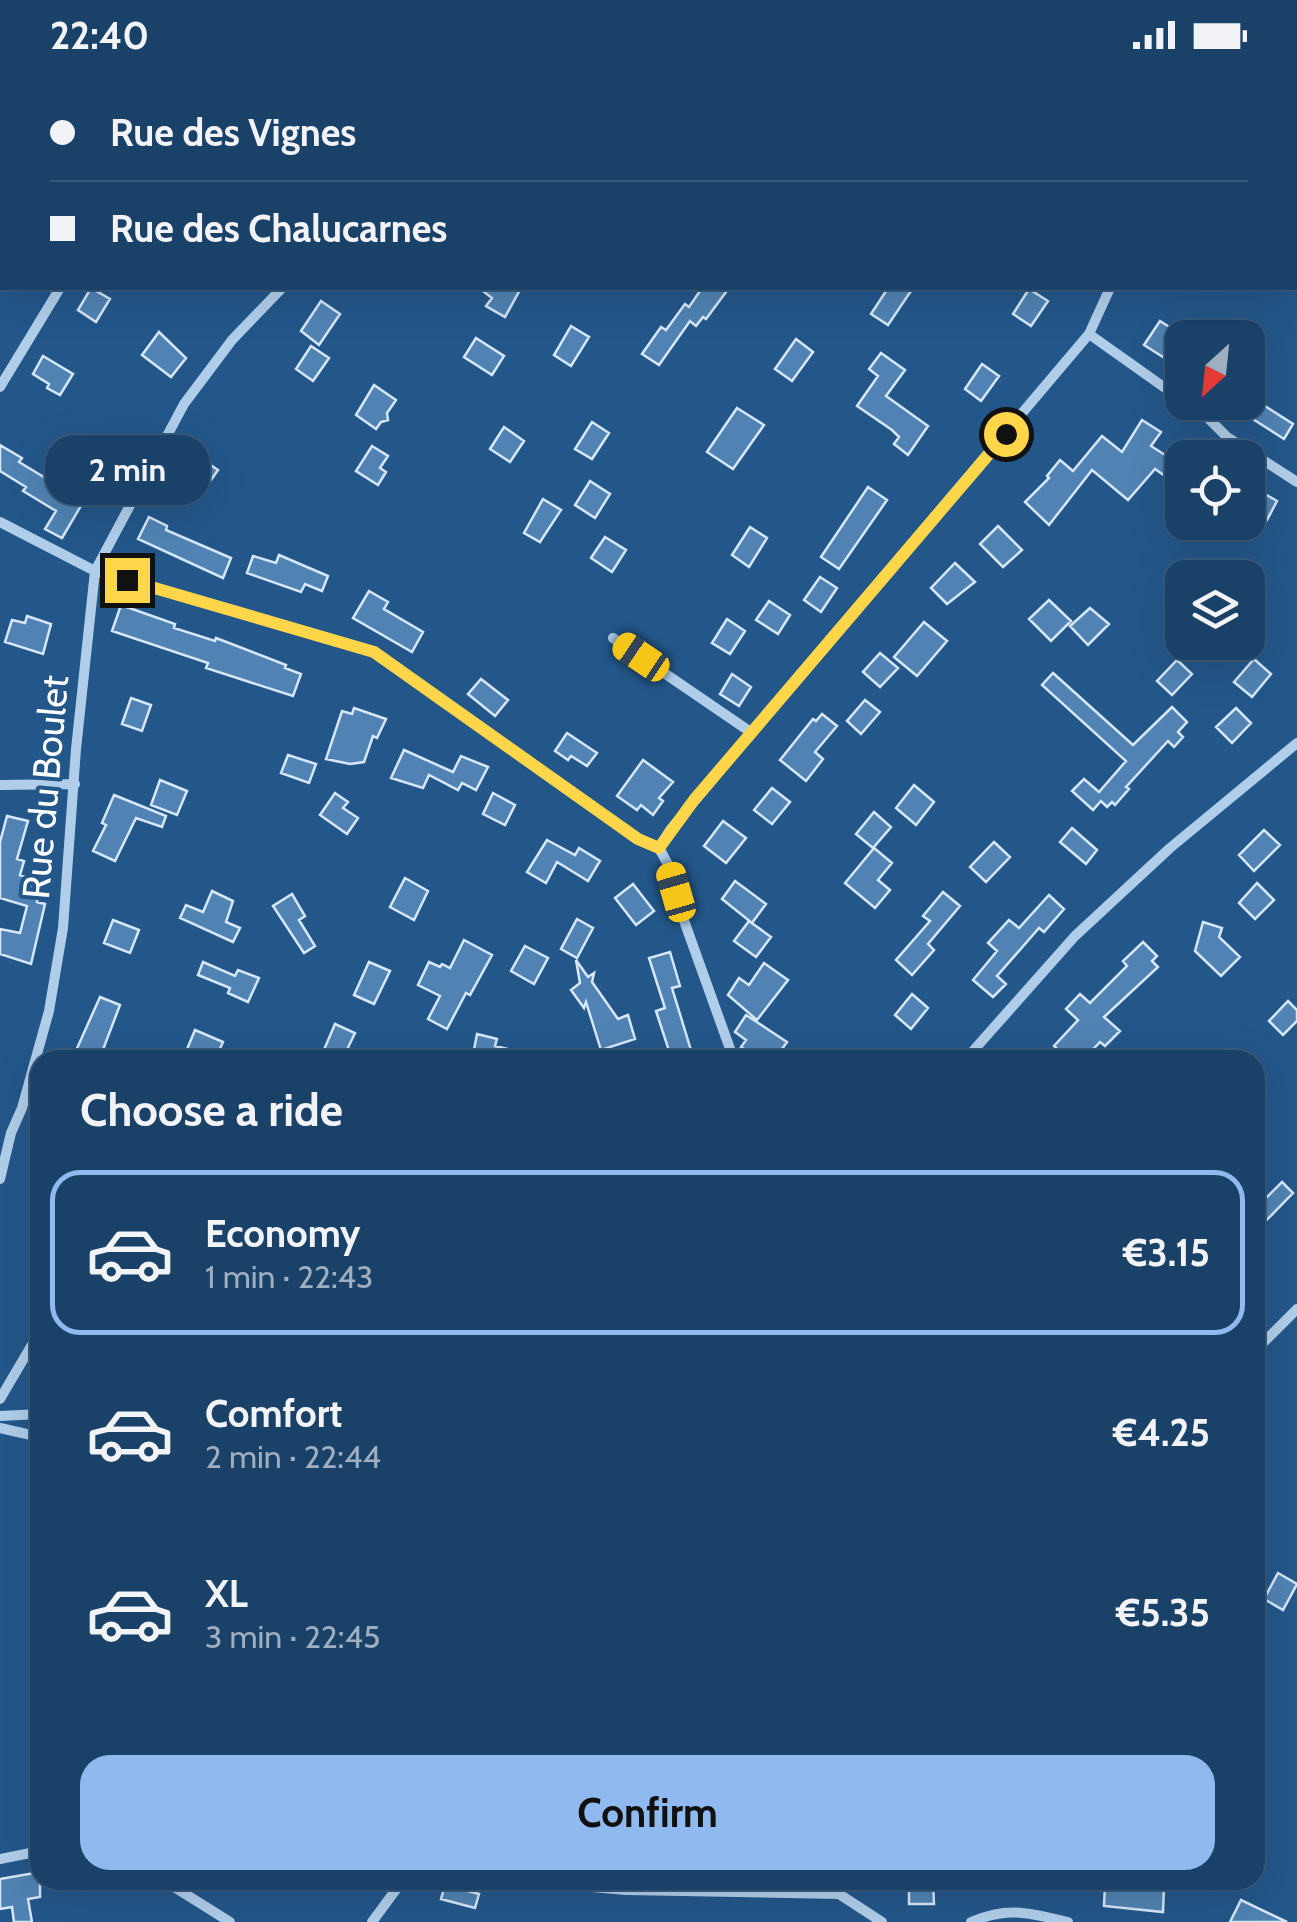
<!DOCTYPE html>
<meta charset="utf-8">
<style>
body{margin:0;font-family:Cabin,sans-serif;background:#274c71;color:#f1f3f6;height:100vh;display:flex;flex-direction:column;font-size:38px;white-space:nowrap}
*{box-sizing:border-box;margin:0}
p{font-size:32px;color:#9fafc0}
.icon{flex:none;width:55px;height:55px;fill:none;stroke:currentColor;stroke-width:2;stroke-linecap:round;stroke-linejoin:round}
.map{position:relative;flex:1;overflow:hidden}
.drawer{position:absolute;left:30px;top:980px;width:1235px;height:840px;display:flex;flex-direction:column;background:#1a4168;border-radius:30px;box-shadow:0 10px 40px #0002,0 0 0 2px #385a7c}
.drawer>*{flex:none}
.banner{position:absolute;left:0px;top:0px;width:1298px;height:220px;box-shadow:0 10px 40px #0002,0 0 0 2px #385a7c;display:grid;align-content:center;height:220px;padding:0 50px;background:#1a4168}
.needle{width:65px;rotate:207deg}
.fabs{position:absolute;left:1165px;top:250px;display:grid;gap:20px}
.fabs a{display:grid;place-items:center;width:100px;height:100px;border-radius:20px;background:#1a4168;box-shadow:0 10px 40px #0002,0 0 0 2px #385a7c;font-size:50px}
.end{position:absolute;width:45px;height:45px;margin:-22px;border:12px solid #ffd54a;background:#111;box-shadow:0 0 0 5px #111}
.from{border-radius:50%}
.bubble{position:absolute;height:70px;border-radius:30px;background:#1a4168;box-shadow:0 10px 40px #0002,0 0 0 2px #385a7c;font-size:32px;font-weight:800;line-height:70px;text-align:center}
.car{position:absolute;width:30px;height:60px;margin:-30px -15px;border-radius:12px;box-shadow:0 0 8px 2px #0007;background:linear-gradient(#f5c518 24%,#345 0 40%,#f5c518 0 76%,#345 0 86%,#f5c518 0)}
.banner b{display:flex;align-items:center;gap:35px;height:95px;font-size:38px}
.banner b+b{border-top:2px solid #385a7c}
.banner i{width:25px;height:25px;background:#f1f3f6}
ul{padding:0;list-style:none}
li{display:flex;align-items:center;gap:30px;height:165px;margin:0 20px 15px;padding:0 30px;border:5px solid transparent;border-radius:30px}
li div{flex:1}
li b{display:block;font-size:38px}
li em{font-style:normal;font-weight:800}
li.selected{border-color:#90b9f0}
li>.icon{width:90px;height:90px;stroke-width:1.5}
h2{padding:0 50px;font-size:45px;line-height:120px}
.cta{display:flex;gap:20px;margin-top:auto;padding:20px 50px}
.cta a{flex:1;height:115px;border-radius:30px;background:#90b9f0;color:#111;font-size:40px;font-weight:800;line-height:115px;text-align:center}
.status{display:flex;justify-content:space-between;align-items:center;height:70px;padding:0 50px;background:#1a4168;direction:ltr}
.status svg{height:28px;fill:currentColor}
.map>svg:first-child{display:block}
.building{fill:#5083b3;stroke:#d5e7f8;stroke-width:2.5}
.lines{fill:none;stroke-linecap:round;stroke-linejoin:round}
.street{stroke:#b0ceea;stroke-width:10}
.route{stroke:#ffd54a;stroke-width:12}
.labels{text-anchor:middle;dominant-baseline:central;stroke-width:8;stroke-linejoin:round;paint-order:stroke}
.street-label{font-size:38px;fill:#fff;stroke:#23578a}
</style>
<div class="status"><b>22:40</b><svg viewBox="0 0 49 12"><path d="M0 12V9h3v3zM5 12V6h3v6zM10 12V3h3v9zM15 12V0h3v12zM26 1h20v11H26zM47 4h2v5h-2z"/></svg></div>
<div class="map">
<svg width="1297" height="1852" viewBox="0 0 1297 1852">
<rect width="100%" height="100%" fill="#23578a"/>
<path class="building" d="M91,218L110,229L96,252L78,240Z
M479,218H521L505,247L486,236L492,228Z
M702,218H729L706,249L703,247L696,256L690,251L659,295L642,284L661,257L666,260L685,234L689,237Z
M888,218H913L888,255L871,244Z
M1029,219L1048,231L1031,256L1013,244Z
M321,231L340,244L319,275L301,261Z
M1160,251L1179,263L1163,287L1144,275Z
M571,256L589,267L571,296L554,285Z
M159,262L186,288L171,307L142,285Z
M476,268L504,286L492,305L464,287Z
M796,269L813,282L792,311L775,299Z
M311,276L329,288L313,311L296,299Z
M881,283L905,300L886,326L928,356L908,385L894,374L899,367L892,360L857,336L878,306L869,299Z
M43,286L73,304L60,325L47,318L49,314L33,304Z
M982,294L999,306L981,331L965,319Z
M374,315L396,330L387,343L388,350L381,352L376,359L356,345Z
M1248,325L1293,354L1284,369L1226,332H1248Z
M737,338L764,355L733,399L707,382Z
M1142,350L1161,362L1151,376L1182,396V418L1155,399L1128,430L1092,400L1049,455L1025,432L1049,408L1047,406L1060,390L1073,401L1102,366L1122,382Z
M592,352L609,363L592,389L575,379Z
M504,357L524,371L510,392L490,379Z
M0,375L22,388L19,392L67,421L76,407L92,417L62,468L45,459L56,441L23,421L26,417L0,401Z
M372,376L388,386L380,398L386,402L378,415L356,401Z
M199,387L218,400L199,427L180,415Z
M590,411L610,424L595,448L575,435Z
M868,417L887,430L839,499L821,487Z
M1256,419L1277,431L1267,450L1248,438Z
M543,429L561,440L540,472L524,463Z
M149,447L167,456L166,460L231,488L223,508L138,469Z
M998,456L1022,480L1003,497L980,474Z
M750,457L767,468L749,497L732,485Z
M605,467L626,480L612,502L591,488Z
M279,485L328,506L322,521L305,514L301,522L247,503L253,486L276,493Z
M955,493L975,512L947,534L931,518Z
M820,507L837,518L821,542L804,530Z
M369,521L388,532L384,539L423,562L412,582L353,548Z
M1049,530L1071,551L1051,571L1029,549Z
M769,531L790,545L778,564L756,550Z
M121,535L175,554L174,558L215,571L216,568L286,595L285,598L301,604L293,626L206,598L208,593L112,561Z
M1090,538L1109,554L1088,575L1070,556Z
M27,546L51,554L43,584L5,572L12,550L25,553Z
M727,549L745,561L730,584L712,573Z
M924,552L947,571L917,606L894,587Z
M880,583L898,598L880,617L863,602Z
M1254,589L1271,604L1252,627L1234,612Z
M1177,590L1192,604L1172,625L1157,611Z
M1053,603L1133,675L1172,637L1187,652L1178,662L1183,667L1174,677L1168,671L1126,717L1129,719L1115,735L1112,732L1107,737L1101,731L1093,740L1072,721L1084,709L1099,722L1126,691L1042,615Z
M732,604L751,617L739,636L720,624Z
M481,609L508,630L495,646L468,624Z
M131,628L151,635L142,661L122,654Z
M865,630L880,642L861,664L847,651Z
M354,638L386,649L377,668L373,666L364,692L350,694L326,689L342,641L352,644Z
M1236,638L1251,653L1232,673L1216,657Z
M822,644L837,656L815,682L823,689L806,711L780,690L813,649L816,651Z
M567,663L597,683L587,696L571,686L568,690L555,681Z
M404,680L453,702L461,686L488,697L476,720L462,713L458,720L429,705L423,718L391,708Z
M288,685L316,694L309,713L281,703Z
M643,690L673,712L659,728L663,731L653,745L641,735L637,740L617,726Z
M160,710L187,721L177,745L151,735Z
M914,715L934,732L916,755L896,738Z
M772,718L790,732L772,754L754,740Z
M335,723L348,732L343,738L358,748L347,764L320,745Z
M493,723L515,735L505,755L483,744Z
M114,725L166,746L162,757L136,748L115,791L93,781L106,755L102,753Z
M874,742L891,757L873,778L856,764Z
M7,746L28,751L17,789L24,791L20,805L43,811L37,832L45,834L31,894L0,884V859L20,863L27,836L0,828V772Z
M723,751L746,768L726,793L704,776Z
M1072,758L1097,780L1086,794L1060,772Z
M1264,760L1280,775L1254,801L1239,785Z
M547,770L575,785L579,778L600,791L588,811L557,792L546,813L527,802Z
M994,772L1010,787L986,812L970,797Z
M874,778L892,793L878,810L890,820L875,838L845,813Z
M405,808L428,821L414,850L390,837Z
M735,811L766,834L752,853L722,829Z
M1257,813L1274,830L1255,849L1239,833Z
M633,814L654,841L636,855L615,828Z
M212,821L233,831L226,852L240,858L233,872L180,848L186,835L203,842Z
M943,822L960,836L928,874L934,880L912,905L896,890L930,851L923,846Z
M292,824L305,846L299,850L315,876L304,883L273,836Z
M1049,825L1064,839L1044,862L1039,858L997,906L1006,914L993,927L973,910L997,881L988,873L1009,850L1019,858Z
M577,849L593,858L577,888L561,879Z
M113,850L139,860L130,883L104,873Z
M749,851L771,867L756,887L734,871Z
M1203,852L1222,858L1219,867L1240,887L1221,906L1195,881Z
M464,870L492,885L470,925L466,923L447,959L428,949L440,926L418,915L429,892L440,897L442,894L450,898Z
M1143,872L1157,886L1152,891L1158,897L1104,947L1120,961L1105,976L1100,972L1083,990H1068L1054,976L1078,950L1066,939L1080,924L1090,933L1127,896L1123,891Z
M525,876L548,888L534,914L511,901Z
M670,882L680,916L672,918L694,990H672L656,941L665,938L649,888Z
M576,890L588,907L594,903L592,912L618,949L628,945L635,969L601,980L586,932L584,938L571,920L580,913Z
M203,892L235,906L238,900L259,908L248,932L228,923L230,918L198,905Z
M369,892L390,901L374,934L354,925Z
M764,893L788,910L757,950L728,925L739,908L749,915Z
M912,924L928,938L911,959L895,945Z
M100,927L120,935L99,990H86L74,985Z
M1288,931L1297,940V951L1283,965L1269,951Z
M746,945L787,972L774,990H753L743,984L746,980L741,977L746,970L735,962Z
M335,954L355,963L342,990L323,982Z
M195,960L223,972L215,990H199L185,984Z
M477,964L497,969L495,976L530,984L529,990H472Z
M1282,1112L1293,1123L1255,1162V1139Z
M1278,1503L1297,1514L1283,1540L1264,1529Z
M40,1802V1827L28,1829L32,1852H14L12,1837L0,1839V1809Z
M914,1810H933L934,1834H909V1812Z
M445,1815L479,1824L475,1838L441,1829Z
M1105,1815L1164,1816L1163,1842L1104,1836Z
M1241,1830L1287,1852H1230Z"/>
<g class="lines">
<path class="street" d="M51,0L52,2
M714,0L718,2
M1130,0L1132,2
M401,2L402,0
M1295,79L1297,80
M1110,218L1089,264L1182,330
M0,317L60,218
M1186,332L1207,347L1227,367L1297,412
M0,452L95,501L374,582L638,769L659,778
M613,568L752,663
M0,715L75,714
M659,778L670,760L744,672L1089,264
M659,778L670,798L682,845L734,990
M965,990L1075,866L1170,778L1297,673
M0,1109L11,1063L22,1038L49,941L63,858L76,679L95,501L184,334L232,270L282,218
M1255,1281L1297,1239
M0,1329L40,1261
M0,1346L40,1344
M0,1358L40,1367
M33,1577L40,1583
M0,1789L40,1781
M163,1810L230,1852
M511,1810L626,1820L839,1824L882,1852
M372,1852L403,1810
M971,1852C1008,1836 1030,1843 1068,1852"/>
</g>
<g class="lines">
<path class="route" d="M127,510L374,582L638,769L659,778L694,730L1006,364"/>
</g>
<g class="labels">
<g class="street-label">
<text transform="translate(45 717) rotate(-85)">Rue du Boulet</text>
</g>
</g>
</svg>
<div class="fabs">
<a><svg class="needle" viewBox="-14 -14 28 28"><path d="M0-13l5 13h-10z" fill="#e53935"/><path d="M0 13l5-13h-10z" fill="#9fafc0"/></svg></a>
<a><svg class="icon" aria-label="locate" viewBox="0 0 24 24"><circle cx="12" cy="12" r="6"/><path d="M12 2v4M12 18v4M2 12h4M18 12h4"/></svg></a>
<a><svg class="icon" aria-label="layers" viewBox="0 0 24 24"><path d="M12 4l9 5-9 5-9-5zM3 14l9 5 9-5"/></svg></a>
</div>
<i class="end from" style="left:1006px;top:364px"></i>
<i class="end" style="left:127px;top:510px"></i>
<div class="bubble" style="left:45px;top:365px;width:165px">2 min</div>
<i class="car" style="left:641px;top:587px;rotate:304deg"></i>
<i class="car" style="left:676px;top:822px;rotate:344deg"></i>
<div class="banner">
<b><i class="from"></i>Rue des Vignes</b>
<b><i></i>Rue des Chalucarnes</b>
</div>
<section class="drawer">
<h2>Choose a ride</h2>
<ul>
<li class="selected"><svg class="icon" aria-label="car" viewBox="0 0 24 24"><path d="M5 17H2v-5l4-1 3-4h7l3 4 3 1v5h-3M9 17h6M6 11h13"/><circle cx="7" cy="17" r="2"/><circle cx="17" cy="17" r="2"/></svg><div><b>Economy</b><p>1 min · 22:43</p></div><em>€3.15</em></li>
<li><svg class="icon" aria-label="car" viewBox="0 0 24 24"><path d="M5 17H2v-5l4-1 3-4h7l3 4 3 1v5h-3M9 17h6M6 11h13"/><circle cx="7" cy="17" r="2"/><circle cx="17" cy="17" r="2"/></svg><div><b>Comfort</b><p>2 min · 22:44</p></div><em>€4.25</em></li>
<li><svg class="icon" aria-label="car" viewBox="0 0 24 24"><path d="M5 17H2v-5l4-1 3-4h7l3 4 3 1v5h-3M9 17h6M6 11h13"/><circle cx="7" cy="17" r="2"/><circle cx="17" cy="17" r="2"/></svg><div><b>XL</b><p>3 min · 22:45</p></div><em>€5.35</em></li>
</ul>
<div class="cta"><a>Confirm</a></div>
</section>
</div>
